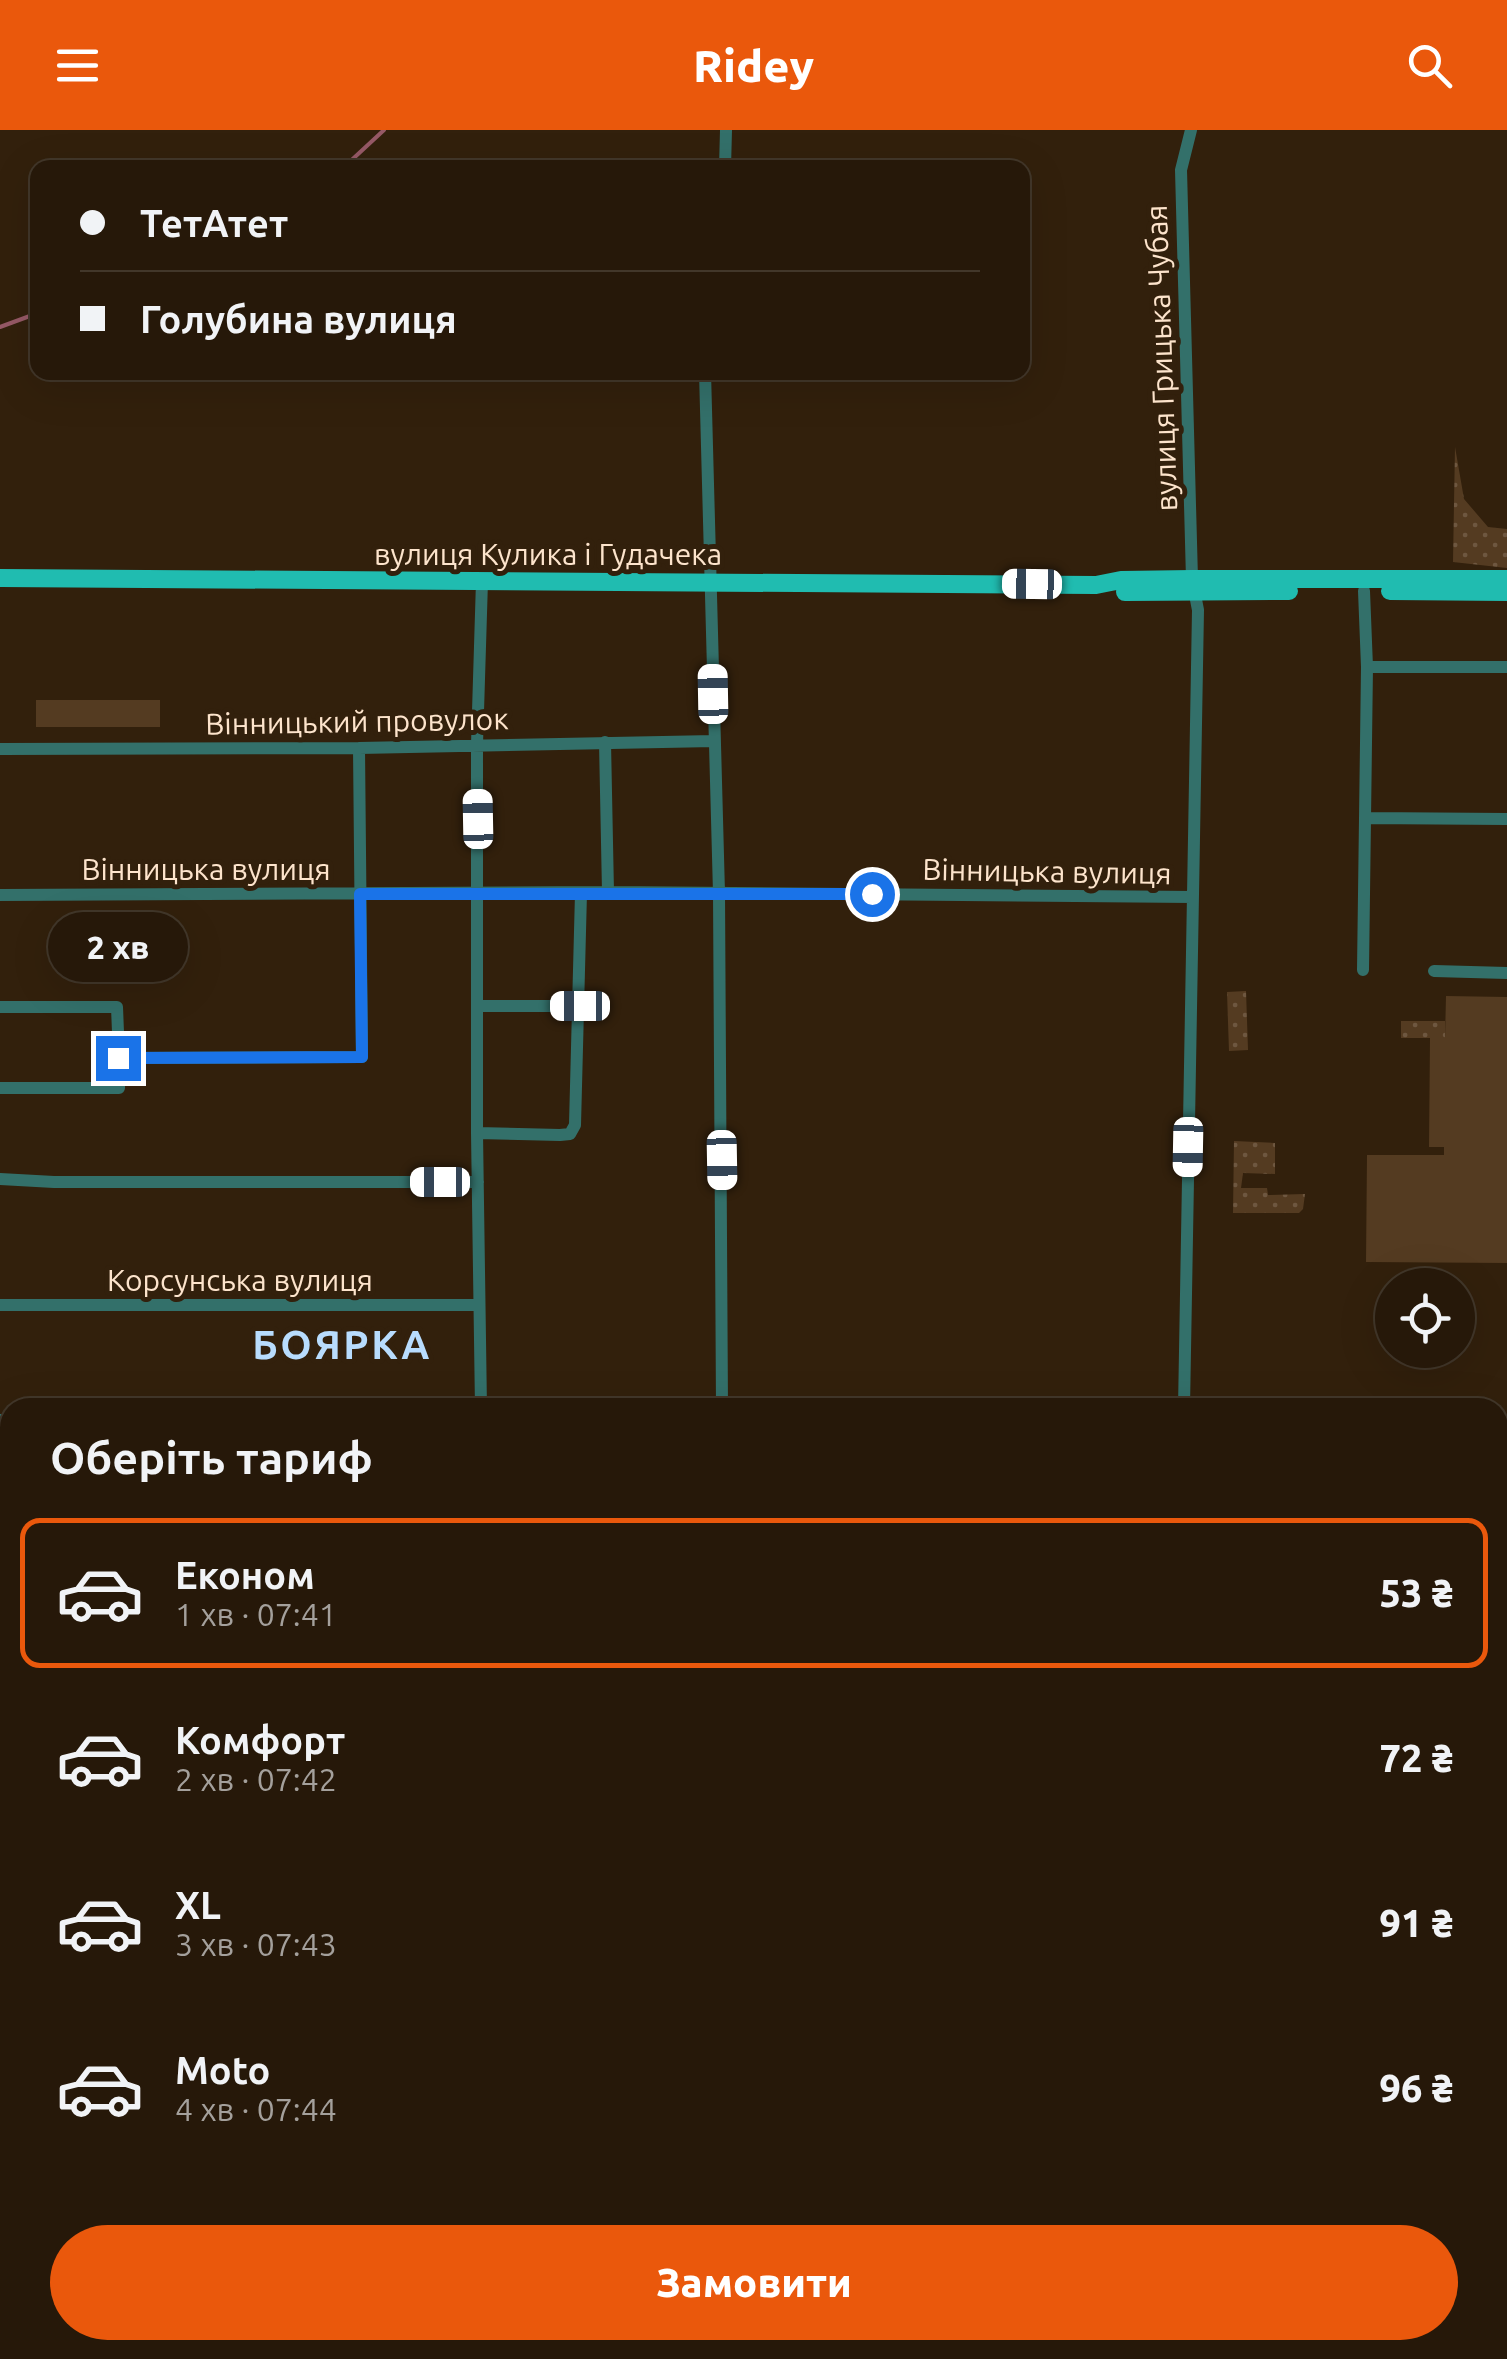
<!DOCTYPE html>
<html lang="uk">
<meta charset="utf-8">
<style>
body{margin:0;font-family:Ubuntu,sans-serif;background:#2e2112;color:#f1f3f6;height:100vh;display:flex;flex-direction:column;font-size:38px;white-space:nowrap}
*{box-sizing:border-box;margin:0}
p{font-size:32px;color:#a4a09c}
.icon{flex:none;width:55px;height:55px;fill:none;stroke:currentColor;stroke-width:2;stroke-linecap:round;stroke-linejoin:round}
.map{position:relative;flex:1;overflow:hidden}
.sheet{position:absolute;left:0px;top:1268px;width:1508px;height:962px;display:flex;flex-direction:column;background:#261809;border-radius:30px 30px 0 0;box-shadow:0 10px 40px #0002,0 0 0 2px #42372a}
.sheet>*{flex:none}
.banner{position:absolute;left:30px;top:30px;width:1000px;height:220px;border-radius:20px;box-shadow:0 10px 40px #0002,0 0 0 2px #42372a;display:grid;align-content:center;height:220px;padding:0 50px;background:#261809}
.buttons{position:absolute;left:1375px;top:1138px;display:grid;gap:20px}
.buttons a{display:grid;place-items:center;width:100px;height:100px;border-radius:50%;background:#261809;box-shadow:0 10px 40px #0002,0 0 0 2px #42372a;font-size:50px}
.end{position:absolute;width:45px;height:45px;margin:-22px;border:12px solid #1a73e8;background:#fff;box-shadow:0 0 0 5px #fff}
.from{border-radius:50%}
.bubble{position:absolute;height:70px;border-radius:35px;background:#261809;box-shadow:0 10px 40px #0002,0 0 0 2px #42372a;font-size:32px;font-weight:800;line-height:70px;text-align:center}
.car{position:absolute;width:30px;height:60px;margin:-30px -15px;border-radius:12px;box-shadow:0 0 8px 2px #0007;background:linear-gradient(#fff 24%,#345 0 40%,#fff 0 76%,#345 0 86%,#fff 0)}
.banner b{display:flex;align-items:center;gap:35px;height:95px;font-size:38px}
.banner b+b{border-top:2px solid #42372a}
.banner i{width:25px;height:25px;background:#f1f3f6}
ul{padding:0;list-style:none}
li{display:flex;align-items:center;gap:30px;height:150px;margin:0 20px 15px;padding:0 30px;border:5px solid transparent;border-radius:20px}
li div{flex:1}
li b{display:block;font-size:38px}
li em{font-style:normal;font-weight:800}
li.current{border-color:#ea580c}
li>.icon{width:90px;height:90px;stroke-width:1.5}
h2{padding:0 50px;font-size:45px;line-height:120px}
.action{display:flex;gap:20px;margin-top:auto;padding:20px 50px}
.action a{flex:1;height:115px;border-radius:60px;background:#ea580c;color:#fff;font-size:40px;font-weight:800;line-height:115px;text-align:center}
header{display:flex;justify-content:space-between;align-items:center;height:130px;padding:0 50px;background:#ea580c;color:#fff;font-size:45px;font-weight:800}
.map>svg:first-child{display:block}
.grass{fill:url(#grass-dots)}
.park{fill:#543b21}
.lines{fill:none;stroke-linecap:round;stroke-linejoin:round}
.stream{stroke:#965966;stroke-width:4}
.minor{stroke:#33706a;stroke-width:12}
.major{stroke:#20bcb0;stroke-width:18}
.route{stroke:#1a73e8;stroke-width:12}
.labels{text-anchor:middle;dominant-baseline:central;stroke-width:10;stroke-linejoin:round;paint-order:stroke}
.street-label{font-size:30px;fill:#fde4cc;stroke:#32200c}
.district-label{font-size:40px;font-weight:bold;letter-spacing:2.5px;fill:#b8dcfd;stroke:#32200c}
</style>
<header><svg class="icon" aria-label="menu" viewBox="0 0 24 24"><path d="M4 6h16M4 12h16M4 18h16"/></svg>Ridey<svg class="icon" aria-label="search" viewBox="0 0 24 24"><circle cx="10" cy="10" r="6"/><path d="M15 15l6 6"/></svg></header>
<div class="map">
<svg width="1507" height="2229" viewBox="0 0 1507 2229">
<defs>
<pattern id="grass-dots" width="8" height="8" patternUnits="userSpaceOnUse" patternTransform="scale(2.5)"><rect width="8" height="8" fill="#543b21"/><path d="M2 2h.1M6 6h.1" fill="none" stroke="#6e5740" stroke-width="1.8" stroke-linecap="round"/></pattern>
</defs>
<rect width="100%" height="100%" fill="#32200c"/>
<path class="grass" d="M1455,317L1464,369L1488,397L1507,399V438L1453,432Z
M1246,861L1248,920L1229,921L1227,862Z
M1401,891H1445V908H1401Z
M1234,1011L1275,1013V1044L1243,1043L1241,1058H1267L1268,1065L1305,1064L1303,1079L1299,1083H1233Z
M1498,1903H1507V2003H1498Z"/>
<path class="park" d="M36,570H160V597H36Z
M1446,866L1507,867V1133L1366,1132L1367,1025H1444V1017H1429L1430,908H1445Z"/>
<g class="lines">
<path class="stream" d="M343,38L384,0
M0,197L38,183"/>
<path class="minor" d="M725,38L726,0
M705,242L719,763L722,1278
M1367,537H1507
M605,612L608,762
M0,619L359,618L714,611
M1365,688L1507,689
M0,765L608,762L1193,767
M1363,840L1367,537L1364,461
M1434,841L1507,843
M478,876H580
M0,877H117L119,928
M0,958H119V928L362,927L359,618
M477,1003L560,1005L570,1004L575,995L581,763
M0,1049L54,1052H478
M0,1175H479
M481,1278L477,1003V614L482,451
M1184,1278L1198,480L1192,449L1181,40L1191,0
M0,1290H10
M1498,1308H1507
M0,1403H10
M0,1517H10
M0,1592H10
M0,1678H10
M1498,1729H1507
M0,1749H10
M1498,1863H1507
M0,1887L10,1883
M1498,2039H1507
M1498,2126L1507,2127"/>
<path class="major" d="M0,448L1096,455L1121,450L1192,449H1507
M1390,461L1507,462
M1125,462L1289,461
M0,1839L10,1855
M216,2220L221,2229"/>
</g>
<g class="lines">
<path class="route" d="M118,928L362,927L360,764H872"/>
</g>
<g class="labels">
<g class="street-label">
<text transform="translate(1161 228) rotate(-92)">вулиця Грицька Чубая</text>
<text x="548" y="424">вулиця Кулика і Гудачека</text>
<text transform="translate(357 591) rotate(-1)">Вінницький провулок</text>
<text x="206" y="739">Вінницька вулиця</text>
<text transform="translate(1047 741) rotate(1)">Вінницька вулиця</text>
<text x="240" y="1150">Корсунська вулиця</text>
</g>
<g class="district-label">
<text x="342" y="1214">БОЯРКА</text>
</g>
</g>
</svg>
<div class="buttons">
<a><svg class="icon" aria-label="locate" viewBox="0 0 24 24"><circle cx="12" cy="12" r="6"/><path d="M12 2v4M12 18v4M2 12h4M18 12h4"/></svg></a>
</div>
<i class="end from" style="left:872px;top:764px"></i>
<i class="end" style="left:118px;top:928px"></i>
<div class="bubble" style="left:48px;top:782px;width:140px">2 хв</div>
<i class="car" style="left:1032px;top:454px;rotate:271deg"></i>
<i class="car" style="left:713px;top:564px;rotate:359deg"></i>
<i class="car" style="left:478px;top:689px;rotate:359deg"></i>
<i class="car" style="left:580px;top:876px;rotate:270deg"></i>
<i class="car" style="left:1188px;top:1017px;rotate:181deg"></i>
<i class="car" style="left:722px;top:1030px;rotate:179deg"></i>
<i class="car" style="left:440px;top:1052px;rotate:270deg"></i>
<div class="banner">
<b><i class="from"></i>ТетАтет</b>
<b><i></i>Голубина вулиця</b>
</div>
<section class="sheet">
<h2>Оберіть тариф</h2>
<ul>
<li class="current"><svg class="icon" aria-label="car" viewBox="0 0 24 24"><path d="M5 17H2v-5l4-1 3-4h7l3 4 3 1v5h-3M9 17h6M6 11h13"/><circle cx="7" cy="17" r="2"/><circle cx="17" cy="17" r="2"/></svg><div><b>Економ</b><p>1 хв · 07:41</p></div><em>53 ₴</em></li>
<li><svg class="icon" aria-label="car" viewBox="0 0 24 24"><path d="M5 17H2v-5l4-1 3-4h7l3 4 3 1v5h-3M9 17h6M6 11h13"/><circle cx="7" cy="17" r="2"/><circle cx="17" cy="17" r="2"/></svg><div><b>Комфорт</b><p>2 хв · 07:42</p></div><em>72 ₴</em></li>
<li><svg class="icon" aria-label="car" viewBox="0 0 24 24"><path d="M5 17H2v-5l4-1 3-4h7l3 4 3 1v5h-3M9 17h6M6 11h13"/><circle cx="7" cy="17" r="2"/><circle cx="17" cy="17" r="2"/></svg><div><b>XL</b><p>3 хв · 07:43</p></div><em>91 ₴</em></li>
<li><svg class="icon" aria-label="car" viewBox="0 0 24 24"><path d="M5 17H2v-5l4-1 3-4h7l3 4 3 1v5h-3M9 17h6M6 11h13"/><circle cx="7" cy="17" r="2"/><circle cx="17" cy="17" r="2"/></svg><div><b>Moto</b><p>4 хв · 07:44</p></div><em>96 ₴</em></li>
</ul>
<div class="action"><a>Замовити</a></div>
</section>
</div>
